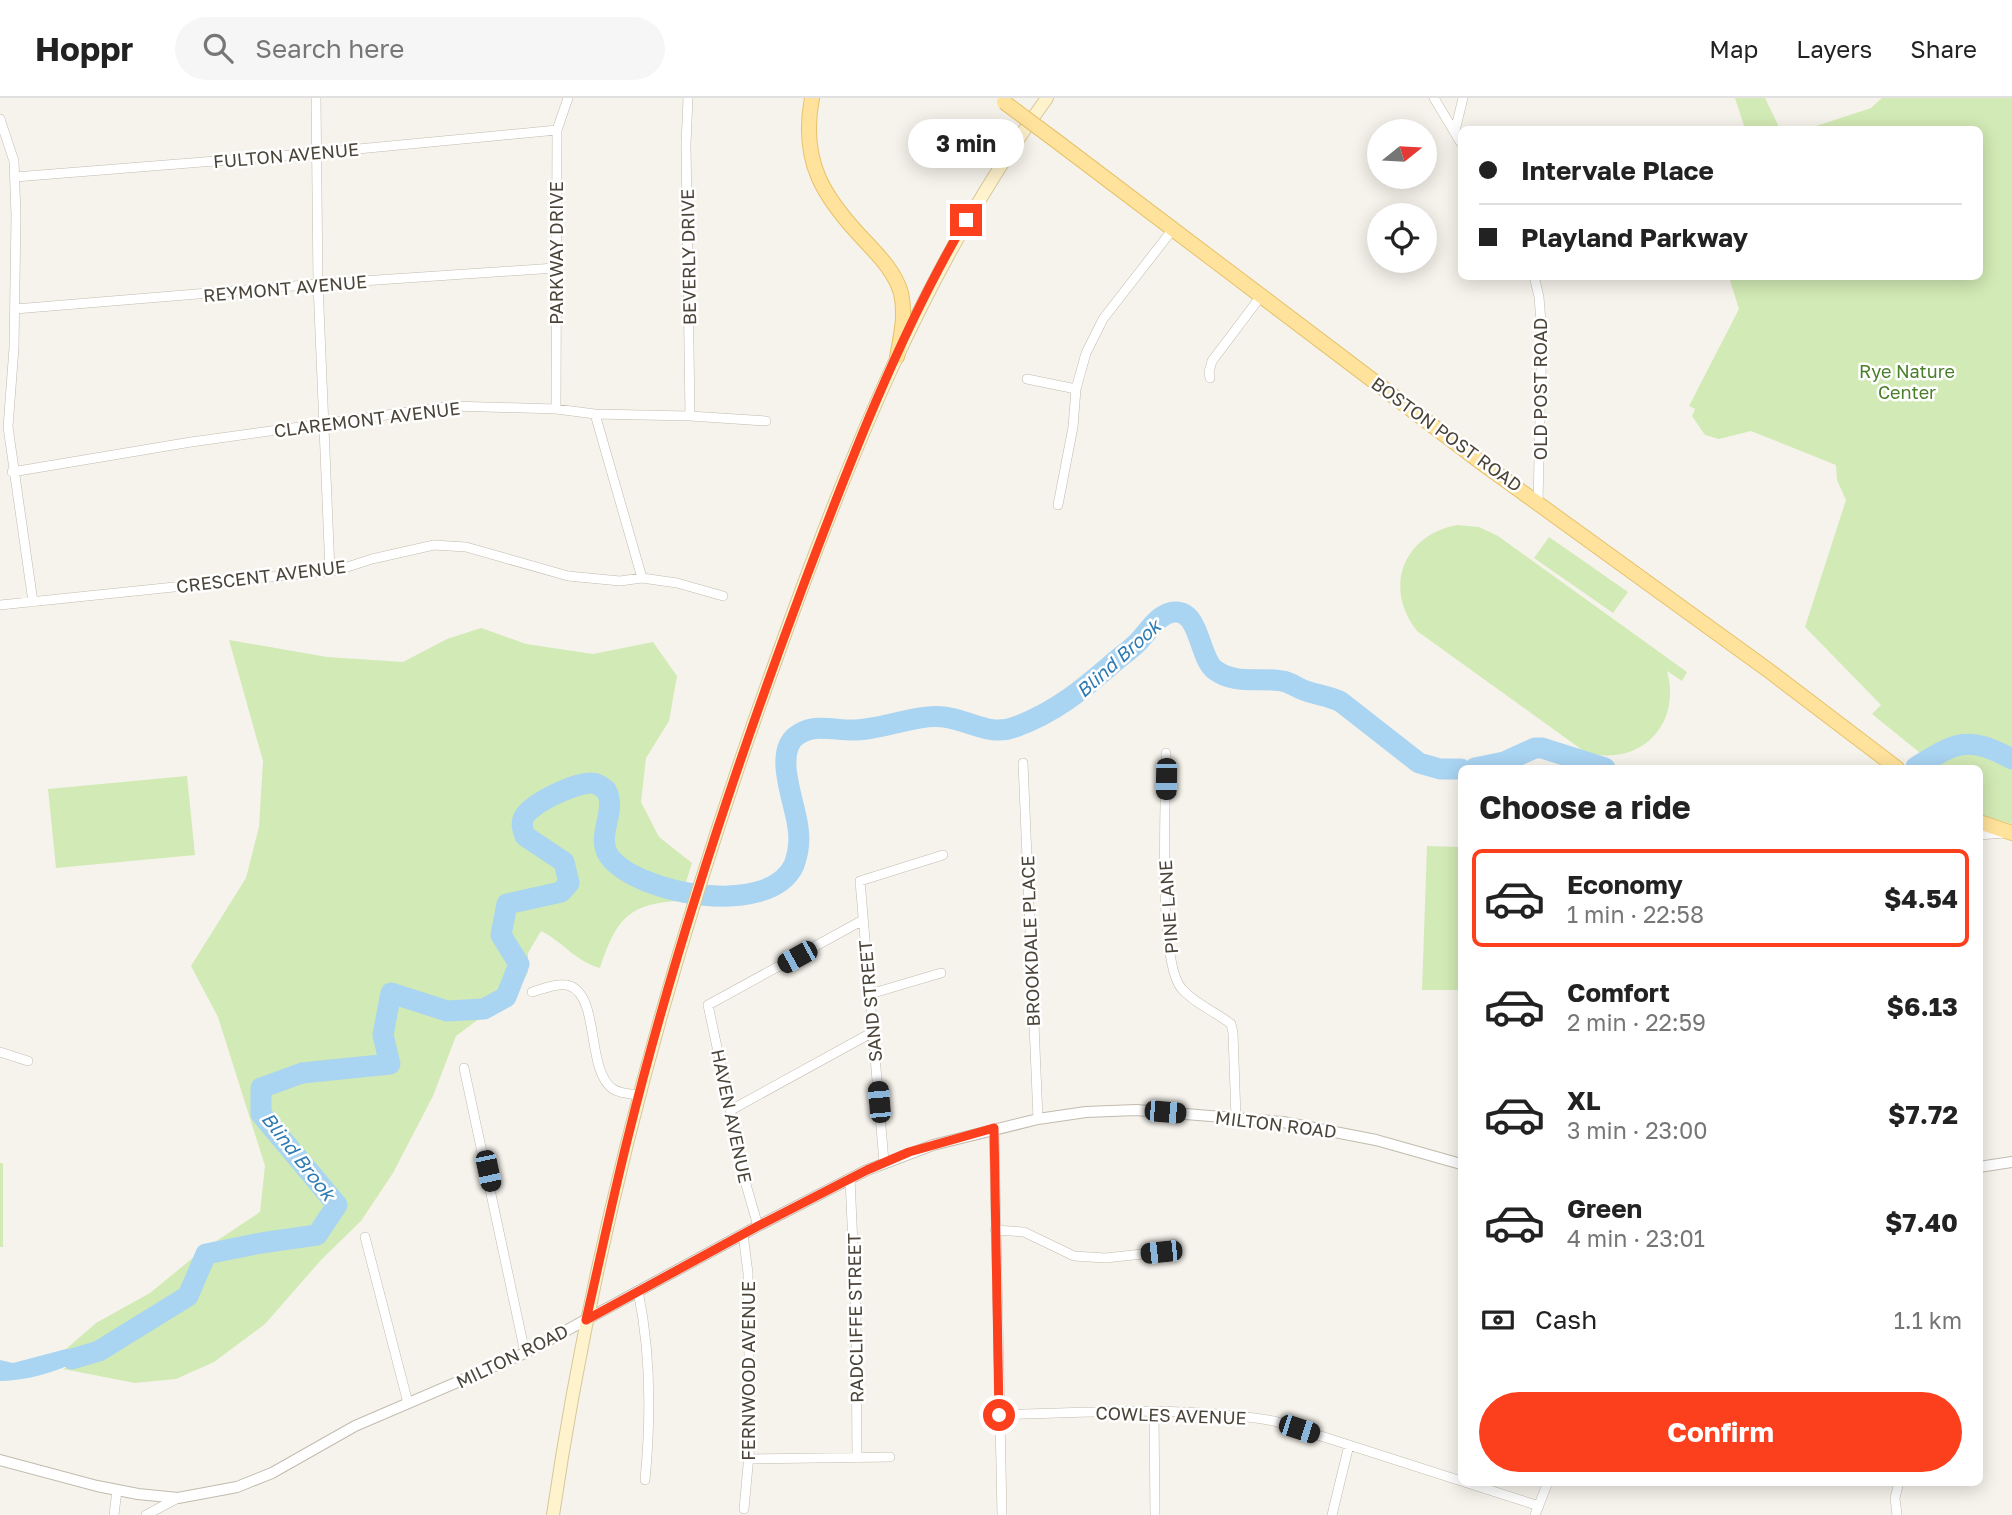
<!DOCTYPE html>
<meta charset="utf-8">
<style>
body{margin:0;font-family:"Golos Text",sans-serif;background:#f6f6f6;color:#222;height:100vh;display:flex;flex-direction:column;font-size:26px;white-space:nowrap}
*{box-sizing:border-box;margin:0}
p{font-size:23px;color:#767676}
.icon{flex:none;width:38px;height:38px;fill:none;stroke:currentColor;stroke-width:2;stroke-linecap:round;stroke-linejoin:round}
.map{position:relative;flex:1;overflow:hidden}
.panel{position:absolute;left:1458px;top:667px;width:525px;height:721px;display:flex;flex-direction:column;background:#fff;border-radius:10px;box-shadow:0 4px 18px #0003}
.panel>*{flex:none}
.banner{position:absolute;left:1458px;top:28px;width:525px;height:154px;border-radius:10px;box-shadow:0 4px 18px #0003;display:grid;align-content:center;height:154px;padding:0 21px;background:#fff}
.needle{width:46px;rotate:72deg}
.buttons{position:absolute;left:1367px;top:21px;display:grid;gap:14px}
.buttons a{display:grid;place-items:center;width:70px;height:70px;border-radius:50%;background:#fff;box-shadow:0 4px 18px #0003;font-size:35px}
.end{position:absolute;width:32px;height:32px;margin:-16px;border:9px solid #fc3f1d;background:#fff;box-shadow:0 0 0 4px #fff}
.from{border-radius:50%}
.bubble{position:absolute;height:49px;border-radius:24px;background:#fff;box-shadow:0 4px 18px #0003;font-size:23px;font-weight:700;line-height:49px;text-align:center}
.car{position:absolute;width:21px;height:42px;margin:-21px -10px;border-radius:9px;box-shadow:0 0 5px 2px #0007;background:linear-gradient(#222 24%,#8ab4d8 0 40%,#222 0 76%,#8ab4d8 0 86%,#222 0)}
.banner b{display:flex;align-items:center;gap:24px;height:66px;font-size:26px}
.banner b+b{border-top:2px solid #e0e0e0}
.banner i{width:18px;height:18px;background:#222}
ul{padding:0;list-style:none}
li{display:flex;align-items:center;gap:21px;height:98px;margin:0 14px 10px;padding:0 7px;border:4px solid transparent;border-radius:10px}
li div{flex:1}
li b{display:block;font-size:26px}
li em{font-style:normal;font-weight:700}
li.active{border-color:#fc3f1d}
li>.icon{width:63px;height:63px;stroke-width:1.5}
h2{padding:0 21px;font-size:32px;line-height:84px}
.pay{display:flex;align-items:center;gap:18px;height:77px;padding:0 21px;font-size:26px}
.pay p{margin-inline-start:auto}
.cta{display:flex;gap:14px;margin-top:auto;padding:14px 21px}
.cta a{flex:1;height:80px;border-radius:42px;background:#fc3f1d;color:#fff;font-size:28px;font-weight:700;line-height:80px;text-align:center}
header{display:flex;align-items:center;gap:42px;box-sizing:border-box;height:98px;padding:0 35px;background:#fff;border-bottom:2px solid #e0e0e0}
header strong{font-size:33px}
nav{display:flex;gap:38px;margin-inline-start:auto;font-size:24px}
.search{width:490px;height:63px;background:#f6f6f6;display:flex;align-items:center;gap:18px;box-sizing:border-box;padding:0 24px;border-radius:38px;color:#767676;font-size:26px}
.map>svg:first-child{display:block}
.green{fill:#d2eab5}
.water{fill:#a9d4f2}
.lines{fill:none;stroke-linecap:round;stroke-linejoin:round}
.river{stroke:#a9d4f2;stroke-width:21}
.minor-casing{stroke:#c2bbae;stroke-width:10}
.tertiary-casing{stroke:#c2bbae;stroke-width:12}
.secondary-casing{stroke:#d6c79b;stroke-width:14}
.primary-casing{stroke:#e6c16a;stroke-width:16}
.minor{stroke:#fff;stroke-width:9}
.tertiary{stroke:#fff;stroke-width:10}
.secondary{stroke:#fff3cd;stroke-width:12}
.primary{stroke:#ffe39c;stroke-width:14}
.primary-bridge-casing{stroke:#e6c16a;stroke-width:16;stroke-linecap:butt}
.primary-bridge{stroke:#ffe39c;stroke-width:14}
.route{stroke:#fc3f1d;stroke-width:9}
.labels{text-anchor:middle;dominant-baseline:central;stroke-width:5;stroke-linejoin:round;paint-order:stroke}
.street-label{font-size:18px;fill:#4b4439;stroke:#fff}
.park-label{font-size:18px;fill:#4a7f2a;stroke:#fff}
.water-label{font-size:19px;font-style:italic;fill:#2e7ab2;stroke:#fff}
</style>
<header>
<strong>Hoppr</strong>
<div class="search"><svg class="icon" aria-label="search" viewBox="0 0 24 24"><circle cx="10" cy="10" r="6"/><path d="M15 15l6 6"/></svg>Search here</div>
<nav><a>Map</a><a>Layers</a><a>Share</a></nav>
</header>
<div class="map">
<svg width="2012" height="1417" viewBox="0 0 2012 1417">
<rect width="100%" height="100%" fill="#f6f3ec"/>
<path class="green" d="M1735,0H1765L1780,31H1745Z
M1882,0H2012V726L1983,718L1979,710V670H1930L1935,667L1872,616L1881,607L1805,529L1846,402L1837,382L1836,367L1751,333L1719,341L1705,337L1692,318L1695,311L1689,308L1739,211L1729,179L1979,178V32L1807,31L1871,10Z
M1457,427L1479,429L1498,438L1687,574L1682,583L1667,573C1682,627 1640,670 1585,654L1417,533C1383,490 1403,437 1457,427Z
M1549,439L1628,494L1613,515L1534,460Z
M481,530L526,546L593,556L653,544L677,578L669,623L646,660L641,704L659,739L692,765L680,803C627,805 616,823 600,870C576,864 562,843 541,833L528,855V874L519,891L456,938L433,998L393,1075L361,1123L321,1162L265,1226L214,1264L176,1281L135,1285L63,1271L97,1254L66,1251L96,1225L150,1195L200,1154L260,1114L265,1068L218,919L191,868L246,780L259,729L263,663L229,542L327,559L403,564L447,541Z
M187,678L195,757L56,770L48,691Z
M1427,748L1461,749V892H1422Z
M0,1065H3V1149H0Z"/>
<path class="water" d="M66,1251L99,1253C65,1270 38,1282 0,1283V1262L13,1265Z"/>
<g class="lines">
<path class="river" d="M1916,669C1957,644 1967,637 2012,661
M1475,670L1504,664L1535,650H1542L1605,670
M72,1261L99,1253L188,1198L206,1156L261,1145L317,1137L337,1107L261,1016V990L302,975L390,966L383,937L391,895L447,913L484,911L506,899L519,866L501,837L507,806L561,794L569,785L564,764L525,738C523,732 521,727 523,721C528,706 575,685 591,685C597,685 601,688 606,692C618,714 595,737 609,758C636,796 769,821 794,767C798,756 800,742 798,730C796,706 771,652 799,636C817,625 836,633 856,632C886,631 914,616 944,619C969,622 990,639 1015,629C1054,615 1082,592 1112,566C1121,558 1132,551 1140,542C1150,531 1160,514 1176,514C1200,514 1199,560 1215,572C1235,587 1260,579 1282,583C1289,584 1295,588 1301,591C1314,597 1328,597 1341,604L1419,665L1440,671H1461"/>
<g class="minor-casing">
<path id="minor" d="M316,0L318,186L330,473
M688,0L686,46L690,318
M1434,0L1461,45
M0,21L14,63L16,118L14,250L8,329L33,504
M1455,33L1463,0
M15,79L316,55L557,32
M1534,178L1539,199L1542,236L1538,403
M15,211L318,186L555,170
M1210,280L1209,274L1212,263L1261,198
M1027,281L1076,291
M556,311L557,32L568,0
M595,316L642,480
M12,374L191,344L452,308L556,311L595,316L690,318L766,323
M1058,407L1073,329L1076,291L1086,255L1103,221L1173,131
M0,507L338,472L372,461L434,447L466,449L568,478L620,483L642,480L677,485L723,498
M1166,655C1166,697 1157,864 1182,891C1195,906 1216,914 1231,926L1233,935L1236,1020
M1023,665L1038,1021
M1979,737L2005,735
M532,894C543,891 559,884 570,888C600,899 586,973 613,991C621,996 631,996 640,997
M870,896L941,875
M0,954L28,963
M464,970L525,1255
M731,1012L873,934
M994,1030L1002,1417
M884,1064L860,783L943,757
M850,1080L856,1216L857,1360
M758,1128L747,1090L708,907L863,822
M995,1132L1024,1134L1074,1158L1105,1160L1161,1154L1174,1146
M743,1136L748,1175L750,1346L744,1411
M365,1139L408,1305
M638,1193C651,1255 651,1320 645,1382
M1154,1314L1155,1417
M999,1317C1091,1314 1184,1308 1274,1323L1539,1408
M750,1361L890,1359
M114,1417L117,1392
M146,1417L178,1400
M1332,1417L1349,1347
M1535,1417L1548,1384
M1897,1417L1895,1400L1899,1384"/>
</g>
<g class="tertiary-casing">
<path id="tertiary" d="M1979,1069L2012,1064
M0,1362L97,1388L138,1396L178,1400L237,1389L272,1375L355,1328L525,1255L758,1128L867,1072L933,1047L1038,1021L1086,1014L1136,1012L1283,1024L1376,1042L1461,1066"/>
</g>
<g class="secondary-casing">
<path id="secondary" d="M553,1417C596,1124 676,837 777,559C847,363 924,169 1047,0"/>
</g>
<g class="primary-casing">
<path id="primary" d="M812,0C800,63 823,99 865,143C879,158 895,174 901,195C906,217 901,238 897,259
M1055,42L1482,365L1768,572L1897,670
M1979,724L2012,735"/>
</g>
<use href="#minor" class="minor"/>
<use href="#tertiary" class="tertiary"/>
<use href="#secondary" class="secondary"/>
<use href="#primary" class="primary"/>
<g class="primary-bridge-casing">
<path id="primary-bridge" d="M1004,4L1055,42"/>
</g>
<use href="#primary-bridge" class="primary-bridge"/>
</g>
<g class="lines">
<path class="route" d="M966,122C898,238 849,366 802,491C735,670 674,853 628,1039C613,1099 600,1161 586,1222L758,1128L867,1072L909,1054L994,1030L999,1317"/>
</g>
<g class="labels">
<g class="street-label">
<text transform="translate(286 57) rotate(-5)">FULTON AVENUE</text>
<text transform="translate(556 155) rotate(-90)">PARKWAY DRIVE</text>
<text transform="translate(688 159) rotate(-91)">BEVERLY DRIVE</text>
<text transform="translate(285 190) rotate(-5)">REYMONT AVENUE</text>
<text transform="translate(1540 291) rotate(-90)">OLD POST ROAD</text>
<text transform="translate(367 321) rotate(-7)">CLAREMONT AVENUE</text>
<text transform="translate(1447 336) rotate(36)">BOSTON POST ROAD</text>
<text transform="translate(261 478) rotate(-7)">CRESCENT AVENUE</text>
<text transform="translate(1168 809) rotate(-94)">PINE LANE</text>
<text transform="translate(1030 843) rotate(-92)">BROOKDALE PLACE</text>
<text transform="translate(870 903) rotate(-95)">SAND STREET</text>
<text transform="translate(732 1018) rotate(78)">HAVEN AVENUE</text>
<text transform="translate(1276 1026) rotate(7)">MILTON ROAD</text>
<text transform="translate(855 1220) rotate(-91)">RADCLIFFE STREET</text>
<text transform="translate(512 1258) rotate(-26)">MILTON ROAD</text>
<text transform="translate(748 1273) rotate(-90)">FERNWOOD AVENUE</text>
<text transform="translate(1171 1317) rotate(2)">COWLES AVENUE</text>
</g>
<g class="park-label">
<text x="1907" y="273">Rye Nature<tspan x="1907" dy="21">Center</tspan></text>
</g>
<g class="water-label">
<text transform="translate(1118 560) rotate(-42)">Blind Brook</text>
<text transform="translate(299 1058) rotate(52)">Blind Brook</text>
</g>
</g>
</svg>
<div class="buttons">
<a><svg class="needle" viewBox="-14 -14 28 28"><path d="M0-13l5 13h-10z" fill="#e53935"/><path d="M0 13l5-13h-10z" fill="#767676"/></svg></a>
<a><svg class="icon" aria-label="locate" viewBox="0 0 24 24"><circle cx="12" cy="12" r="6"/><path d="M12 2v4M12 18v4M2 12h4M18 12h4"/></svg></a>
</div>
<i class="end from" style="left:999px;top:1317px"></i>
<i class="end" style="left:966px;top:122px"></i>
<div class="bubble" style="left:908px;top:21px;width:116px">3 min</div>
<i class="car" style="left:1166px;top:681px;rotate:181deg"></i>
<i class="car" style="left:797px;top:859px;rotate:241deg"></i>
<i class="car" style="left:879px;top:1004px;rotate:355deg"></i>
<i class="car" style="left:1165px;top:1014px;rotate:95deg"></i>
<i class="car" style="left:488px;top:1073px;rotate:168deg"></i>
<i class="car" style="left:1161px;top:1154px;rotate:264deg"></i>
<i class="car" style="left:1299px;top:1331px;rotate:108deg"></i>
<div class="banner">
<b><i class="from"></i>Intervale Place</b>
<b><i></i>Playland Parkway</b>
</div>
<section class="panel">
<h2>Choose a ride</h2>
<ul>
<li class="active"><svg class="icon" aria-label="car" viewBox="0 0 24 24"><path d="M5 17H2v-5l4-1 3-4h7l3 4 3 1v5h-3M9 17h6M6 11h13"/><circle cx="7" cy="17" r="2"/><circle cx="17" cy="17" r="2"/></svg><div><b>Economy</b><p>1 min · 22:58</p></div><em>$4.54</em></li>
<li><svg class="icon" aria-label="car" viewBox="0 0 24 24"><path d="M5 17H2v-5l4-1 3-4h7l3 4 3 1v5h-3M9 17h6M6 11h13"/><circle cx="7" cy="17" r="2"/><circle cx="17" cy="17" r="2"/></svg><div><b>Comfort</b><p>2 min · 22:59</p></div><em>$6.13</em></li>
<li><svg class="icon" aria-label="car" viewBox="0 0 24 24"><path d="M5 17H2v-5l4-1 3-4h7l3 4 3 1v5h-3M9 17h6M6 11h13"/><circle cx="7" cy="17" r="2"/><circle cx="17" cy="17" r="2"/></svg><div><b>XL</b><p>3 min · 23:00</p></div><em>$7.72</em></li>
<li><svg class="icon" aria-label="car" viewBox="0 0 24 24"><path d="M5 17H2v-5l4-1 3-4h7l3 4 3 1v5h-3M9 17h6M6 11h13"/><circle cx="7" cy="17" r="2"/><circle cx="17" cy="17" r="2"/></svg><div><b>Green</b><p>4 min · 23:01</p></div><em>$7.40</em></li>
</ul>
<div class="pay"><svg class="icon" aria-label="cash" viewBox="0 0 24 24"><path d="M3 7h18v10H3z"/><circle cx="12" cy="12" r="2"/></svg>Cash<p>1.1 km</p></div>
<div class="cta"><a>Confirm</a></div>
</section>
</div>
